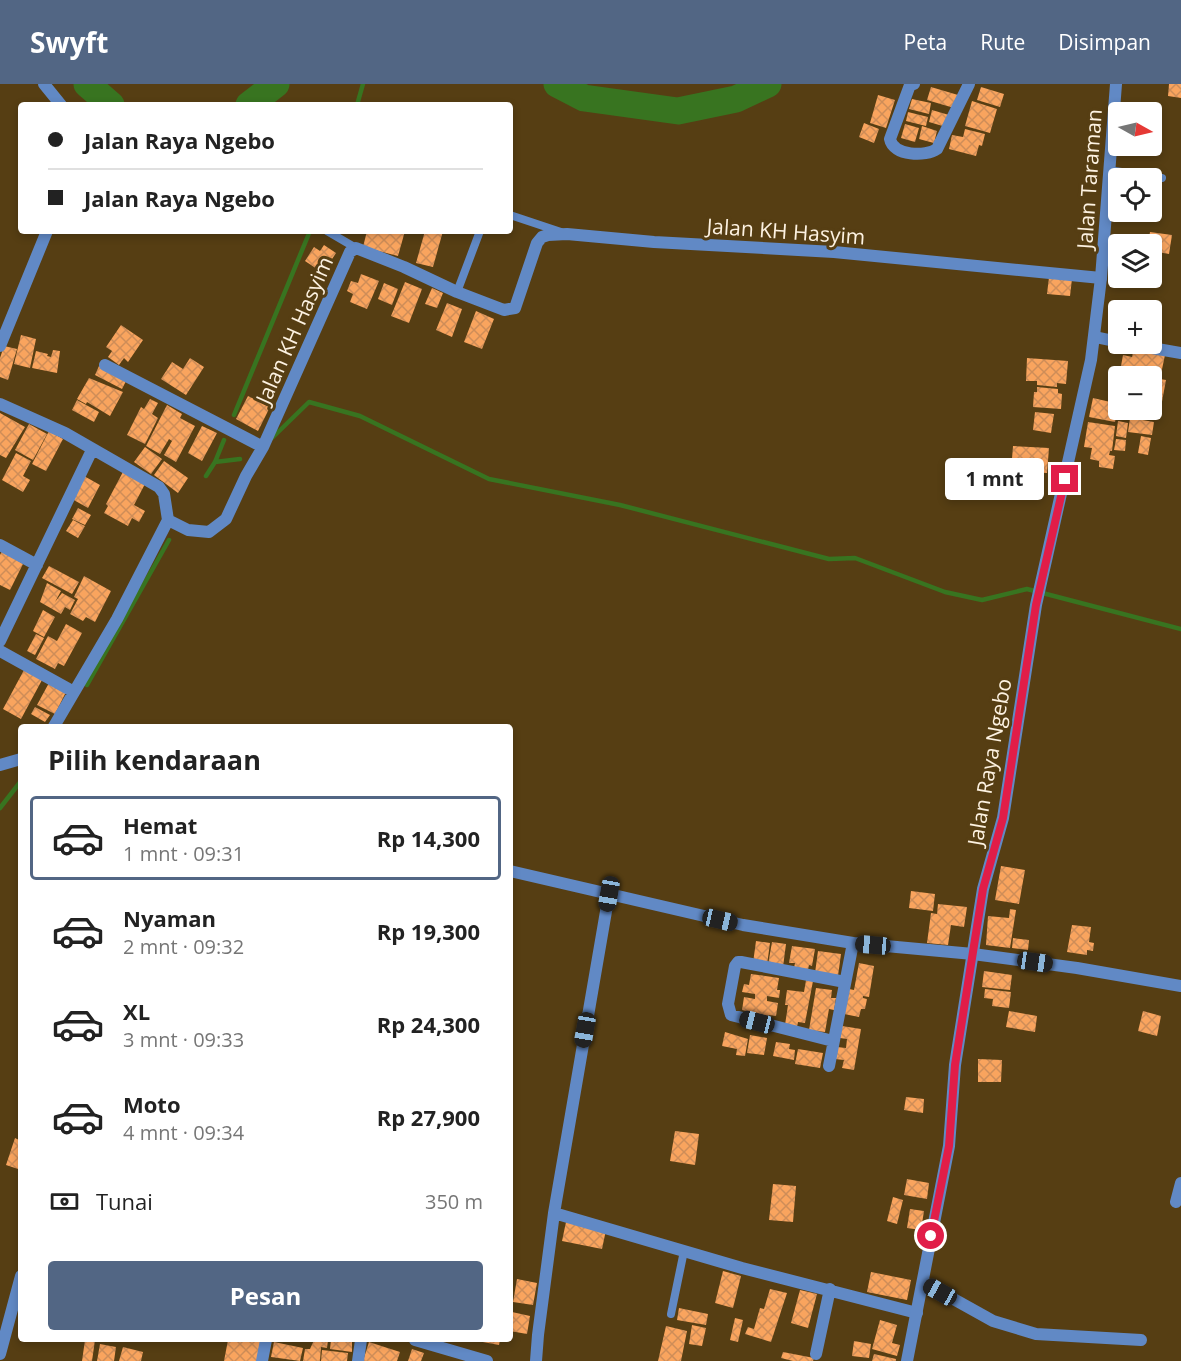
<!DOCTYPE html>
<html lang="id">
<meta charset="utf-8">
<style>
body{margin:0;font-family:"Open Sans",sans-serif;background:#f6f6f6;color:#222;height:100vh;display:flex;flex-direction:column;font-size:22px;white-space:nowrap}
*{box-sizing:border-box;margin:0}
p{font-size:20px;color:#767676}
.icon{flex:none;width:33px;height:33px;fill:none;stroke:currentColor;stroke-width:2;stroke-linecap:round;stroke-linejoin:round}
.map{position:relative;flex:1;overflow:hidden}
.details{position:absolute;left:18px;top:640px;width:495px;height:618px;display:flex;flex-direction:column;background:#fff;border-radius:6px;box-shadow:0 3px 9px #0003}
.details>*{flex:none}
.hud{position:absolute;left:18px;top:18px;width:495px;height:132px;border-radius:6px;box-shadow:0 3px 9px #0003;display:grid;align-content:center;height:132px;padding:0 30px;background:#fff}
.needle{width:39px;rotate:98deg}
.controls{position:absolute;left:1108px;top:18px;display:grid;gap:12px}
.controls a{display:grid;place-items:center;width:54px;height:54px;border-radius:6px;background:#fff;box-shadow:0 3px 9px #0003;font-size:30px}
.end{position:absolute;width:27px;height:27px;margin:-14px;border:8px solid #e11d48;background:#fff;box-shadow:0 0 0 3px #fff}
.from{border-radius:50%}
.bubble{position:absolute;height:42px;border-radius:6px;background:#fff;box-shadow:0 3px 9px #0003;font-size:20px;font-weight:700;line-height:42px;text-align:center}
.car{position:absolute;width:18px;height:36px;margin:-18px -9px;border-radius:8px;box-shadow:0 0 4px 2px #0007;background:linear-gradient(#222 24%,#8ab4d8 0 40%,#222 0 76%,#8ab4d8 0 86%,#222 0)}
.hud b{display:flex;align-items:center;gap:21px;height:57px;font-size:22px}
.hud b+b{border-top:2px solid #e0e0e0}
.hud i{width:15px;height:15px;background:#222}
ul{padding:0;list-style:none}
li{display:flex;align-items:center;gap:18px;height:84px;margin:0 12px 9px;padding:0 18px;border:3px solid transparent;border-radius:6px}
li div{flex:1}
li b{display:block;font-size:22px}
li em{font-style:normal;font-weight:700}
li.on{border-color:#526684}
li>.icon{width:54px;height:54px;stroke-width:1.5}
h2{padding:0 30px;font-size:27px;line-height:72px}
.pay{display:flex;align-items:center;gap:15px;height:66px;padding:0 30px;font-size:22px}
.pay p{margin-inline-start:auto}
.button{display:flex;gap:12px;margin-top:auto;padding:12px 30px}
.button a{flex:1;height:69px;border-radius:6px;background:#526684;color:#fff;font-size:24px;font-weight:700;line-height:69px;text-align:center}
header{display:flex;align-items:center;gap:36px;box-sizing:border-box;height:84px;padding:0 30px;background:#526684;color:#fff}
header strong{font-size:28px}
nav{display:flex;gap:33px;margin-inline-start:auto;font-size:21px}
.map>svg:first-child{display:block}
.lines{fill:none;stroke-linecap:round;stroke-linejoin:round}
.stream{stroke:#387420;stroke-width:4.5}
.river{stroke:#387420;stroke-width:27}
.building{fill:url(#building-cross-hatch)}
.service{stroke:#6189c5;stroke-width:8}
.minor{stroke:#6189c5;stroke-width:12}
.tertiary{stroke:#6189c5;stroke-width:12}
.route{stroke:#e11d48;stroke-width:8}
.labels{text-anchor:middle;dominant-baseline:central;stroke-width:6;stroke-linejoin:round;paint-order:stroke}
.street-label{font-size:21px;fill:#fdf2e1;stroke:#563e13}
</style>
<header>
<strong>Swyft</strong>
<nav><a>Peta</a><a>Rute</a><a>Disimpan</a></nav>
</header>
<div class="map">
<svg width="1181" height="1277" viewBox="0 0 1181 1277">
<defs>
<pattern id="building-cross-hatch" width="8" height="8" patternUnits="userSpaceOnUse" patternTransform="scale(1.5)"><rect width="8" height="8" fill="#f9a45e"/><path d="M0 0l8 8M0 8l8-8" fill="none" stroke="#ce8d58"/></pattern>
</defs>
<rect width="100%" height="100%" fill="#563e13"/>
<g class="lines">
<path class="stream" d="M357,21L363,0
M234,331L310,147
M272,354L309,318L360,332L489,395L620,421L829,475L855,474L945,508L982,516L1027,505L1181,545
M215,378L240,375
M206,392L215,378L224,356
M87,601L169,456
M0,724L21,697"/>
<path class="river" d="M87,0L111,21
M557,0L584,14L678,27L736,15L768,0
M249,21L276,0"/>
</g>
<path class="building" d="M1169,0H1181V14L1168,12Z
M931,3L958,11L954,24L927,16Z
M981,3L1004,10L1000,23L977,16Z
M878,11L895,16L886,44L870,39Z
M912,15L931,19L929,30L909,25Z
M972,17L997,25L990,49L965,42Z
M932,26L949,31L946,43L929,38Z
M908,28L928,33L926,42L906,37Z
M864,39L879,45L874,59L859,53Z
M905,40L919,44L915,58L901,54Z
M922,42L937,47L934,59L919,55Z
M965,45L985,50L982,62L979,61L976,72L949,65L952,51L963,53Z
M367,147H405L398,172L363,163Z
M425,147H443L433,183L416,179Z
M1150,148L1172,151L1169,170L1152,167V160H1148Z
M324,161L336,169L323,189L305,177L314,163L320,167Z
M361,190L379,197L367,225L350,218L353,210L347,207L351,197L358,199Z
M1049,193L1072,195L1070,212L1047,210Z
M405,198L422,205L409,239L391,232Z
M384,199L398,205L392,221L378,215Z
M432,204L443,209L437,224L425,220Z
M447,219L462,225L452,253L436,246Z
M476,227L494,235L482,265L464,258Z
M121,241L143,256L128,278L124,274L119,281L108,273L112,267L106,263Z
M21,251L36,255L30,284L14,280Z
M4,262L17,265L8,296L0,293V274Z
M1134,264L1165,271L1161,290L1154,288L1153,292H1129L1131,284L1121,282L1123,271L1132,273Z
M53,266L60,267L57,289L32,284L36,267L48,270L47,272L51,273Z
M190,274L204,283L186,311L161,295L172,278L183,285Z
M1027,274L1068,277L1066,300L1057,299V303L1037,301V297H1026Z
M99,282L127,295L122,305L95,291Z
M89,294L123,308L110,332L87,318L86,320L77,315Z
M1154,294L1166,296L1161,323L1152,321Z
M1037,303L1058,305V309L1062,310L1061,325L1033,323L1034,308H1037Z
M248,312L270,323L258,347L236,335Z
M1093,314L1119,320L1115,338L1089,333Z
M150,315L158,319L152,330L158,334L145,360L127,351L141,323L144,325Z
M77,316L99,328L94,338L72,326Z
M167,321L182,330L180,334L195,342L176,378L164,371L172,357L169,355L160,370L146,362Z
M1035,328L1054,330L1051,349L1033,346Z
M0,329L25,343L6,374L0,371Z
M1130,334L1154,338L1152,351L1128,348Z
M1118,337L1128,339L1126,354L1116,352Z
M1088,338L1115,342L1112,367H1110L1109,371L1115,372L1113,385L1099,383V377L1090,375L1092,364L1084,363Z
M29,340L47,350L33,376L15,366Z
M202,342L217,349L202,377L188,369Z
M49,347L63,355L46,387L32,380Z
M1141,352L1151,354L1148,371L1138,369Z
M1116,355L1126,356L1125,367L1114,366Z
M1013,362L1049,364L1047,389L1011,387Z
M145,363L162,375L151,390L134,378Z
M16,369L31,377L23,392L30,396L23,408L2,396Z
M164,377L188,394L178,409L154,391Z
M124,386L146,398L134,421L145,427L139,438L132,434L128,442L104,429L108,422L106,420Z
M84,392L100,401L88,424L72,415Z
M78,424L91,431L85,441L72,435Z
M73,436L85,442L78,454L66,447Z
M2,467L23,480L10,506L0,501V471Z
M49,482L79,498L72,510L42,494Z
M84,492L111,507L95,538L86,533L83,537L70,530L78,515L74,513Z
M47,499L61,507L55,518L62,509L75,516L70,526L65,523L61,530L40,518Z
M43,526L55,533L44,553L33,547Z
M66,540L82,549L64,582L58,579L55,585L36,575L48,552L57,557Z
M36,550L44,554L35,571L27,567Z
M24,586L42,596L21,635L3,625Z
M50,597L67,606L55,630L37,621Z
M35,623L50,631L45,638L31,630Z
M1001,782L1025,786L1019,820L995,816Z
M911,807L935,810L933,827L909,824Z
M938,820L967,823L964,843L951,841L948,861L927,859L931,829L937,830Z
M1010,825L1016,826L1010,864L986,861L988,832L1009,834Z
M1072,841L1091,843L1089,858L1094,859L1093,867L1087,866V871L1067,868Z
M1013,854L1029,856L1028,866L1012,864Z
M756,857L770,859L767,881L753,879Z
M772,858L786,860L783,883L768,881Z
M792,862L815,865L812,882L809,881L808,886L794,884L795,879H789Z
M818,867L841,870L838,892L815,889Z
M859,879L874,882L869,913L863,912V914L867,915L865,925H861L859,933L844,930L849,905L854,906Z
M984,887L1012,891L1010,906L982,903Z
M751,890L779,894L777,906H780L779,914L767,912V917L778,919L776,932L768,931L767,935L746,931V927L742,926L744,913L755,915V910L742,908L744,900L749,901Z
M806,896L813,897L805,939L798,938L797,943L785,941L788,921H785L787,906L804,908Z
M816,904L832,906L831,914H836L834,926L829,925L825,948L809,946Z
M985,905L1011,908L1009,924L992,922L993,915L984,914Z
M1009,927L1037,932L1035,948L1006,943Z
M1143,927L1161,932L1157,952L1138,947Z
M842,942L861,945L854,986L842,984L844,976L835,975L837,963L846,964L847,955L840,954Z
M725,948L748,955L745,972L736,971L737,965L722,962Z
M750,951L767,954L764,971L747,969Z
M776,958L790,960L789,965L795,966L794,976L773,972Z
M798,965L823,969L820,984L795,980Z
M978,975L1002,976L1001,998H978Z
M906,1013L924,1015L923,1029L904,1026Z
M675,1047L699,1050L695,1081L670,1077Z
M15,1054L21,1057V1086L6,1081Z
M907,1095L929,1099L927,1115L904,1111Z
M773,1100L796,1102L793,1138L769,1136Z
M893,1113L903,1116L897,1140L887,1137Z
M910,1125L924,1127L921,1146L907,1144Z
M566,1138L606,1146L602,1165L562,1157Z
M723,1187L741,1192L733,1224L715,1219Z
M871,1188L911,1196L907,1216L867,1208Z
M517,1195L537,1199L533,1221L513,1218Z
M770,1205L787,1209L771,1258L745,1250L748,1243L754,1245L760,1224L764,1225Z
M800,1206L817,1210L808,1244L791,1239Z
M679,1224L708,1230L706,1241L677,1236Z
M512,1228L530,1232L527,1250L510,1247Z
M735,1234L743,1236L738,1258L730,1256Z
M880,1236L897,1241L892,1259L900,1261L897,1272L872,1265Z
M692,1241L706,1244L702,1262L689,1260Z
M666,1242L687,1247L681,1277H658Z
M85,1256H95L92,1277H82Z
M228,1256H261L258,1277H224Z
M314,1256H328L327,1264L321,1263L320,1277H303L305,1265H310Z
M331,1256H352V1268L330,1265Z
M472,1256H500L499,1261Z
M854,1257L871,1260L869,1274L852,1272Z
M274,1258L303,1264L300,1277L271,1273Z
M369,1258L400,1268L397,1277H363Z
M100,1260L116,1263L114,1277H97Z
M123,1263L143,1268L141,1277H119Z
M412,1265L424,1269L421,1277H408Z
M322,1266L348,1269L347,1277H321Z
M783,1268L814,1274L813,1277H793L781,1274Z
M874,1270L896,1275V1277H872Z"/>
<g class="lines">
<path class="service" d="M1108,86L1162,94
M510,131L561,148
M327,147L356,164
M457,208L480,147
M671,1230L684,1167"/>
<path class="minor" d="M44,0L61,21
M914,0L910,1L890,55C893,72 926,73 937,65L969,0
M1095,253L1119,258
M1129,260L1181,269
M0,262L47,147
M105,281L263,363
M0,320L65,349L159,403L164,410L168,436
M168,436L188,446L209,448L226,435L246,392L263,363L350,168L356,164L404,183L457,208L504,226L515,224L537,159L542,153L548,151L567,150L654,158L834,168L1101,194
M0,461L37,481
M0,557L92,366
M0,567L74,608
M53,644L117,535L168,436
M0,681L21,675
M510,787L743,841L853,859L973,870L1077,884L1181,902
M833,957L731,931L728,920L735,882L738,878H741L845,898
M829,982L853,859
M1176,1118L1181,1099
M554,1129L609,810
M923,1198L993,1237L1036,1250L1141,1256
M415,1256L487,1277
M0,1270L21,1192
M816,1270L830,1205
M262,1277L266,1256
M358,1277L361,1256
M536,1277L538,1251L554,1129L742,1184L917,1229"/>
<path class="tertiary" d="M907,1277L949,1062L955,981L983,805L1003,734L1036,521L1091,276L1101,194L1116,0"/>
</g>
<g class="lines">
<path class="route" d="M931,1152L949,1062L955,981L983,805L1003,734L1036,521L1065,395"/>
</g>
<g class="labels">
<g class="street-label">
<text transform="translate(1089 95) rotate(-86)">Jalan Taraman</text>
<text transform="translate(786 147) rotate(4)">Jalan KH Hasyim</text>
<text transform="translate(294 246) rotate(-66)">Jalan KH Hasyim</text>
<text transform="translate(989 678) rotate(-80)">Jalan Raya Ngebo</text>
</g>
</g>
</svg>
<div class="controls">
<a><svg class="needle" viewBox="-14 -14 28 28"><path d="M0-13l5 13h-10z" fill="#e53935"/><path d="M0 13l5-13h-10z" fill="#767676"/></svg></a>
<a><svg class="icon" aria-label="locate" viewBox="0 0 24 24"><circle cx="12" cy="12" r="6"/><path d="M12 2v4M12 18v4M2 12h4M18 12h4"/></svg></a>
<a><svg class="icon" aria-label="layers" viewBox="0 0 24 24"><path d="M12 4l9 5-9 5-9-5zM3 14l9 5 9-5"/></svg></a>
<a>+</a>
<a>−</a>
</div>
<i class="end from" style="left:931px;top:1152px"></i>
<i class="end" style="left:1065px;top:395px"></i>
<div class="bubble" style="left:945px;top:374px;width:99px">1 mnt</div>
<i class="car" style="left:609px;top:810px;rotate:190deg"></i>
<i class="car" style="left:720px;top:836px;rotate:103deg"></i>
<i class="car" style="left:873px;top:861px;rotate:275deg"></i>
<i class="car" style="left:1035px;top:878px;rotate:98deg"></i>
<i class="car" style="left:757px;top:938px;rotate:284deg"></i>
<i class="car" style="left:585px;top:946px;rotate:190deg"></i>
<i class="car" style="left:940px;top:1208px;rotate:299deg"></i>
<div class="hud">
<b><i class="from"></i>Jalan Raya Ngebo</b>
<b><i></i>Jalan Raya Ngebo</b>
</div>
<section class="details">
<h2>Pilih kendaraan</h2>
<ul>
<li class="on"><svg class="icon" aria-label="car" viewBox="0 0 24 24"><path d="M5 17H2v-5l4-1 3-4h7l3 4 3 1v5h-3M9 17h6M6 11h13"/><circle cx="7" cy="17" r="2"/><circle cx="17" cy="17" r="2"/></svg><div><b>Hemat</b><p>1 mnt · 09:31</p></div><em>Rp 14,300</em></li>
<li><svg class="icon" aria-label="car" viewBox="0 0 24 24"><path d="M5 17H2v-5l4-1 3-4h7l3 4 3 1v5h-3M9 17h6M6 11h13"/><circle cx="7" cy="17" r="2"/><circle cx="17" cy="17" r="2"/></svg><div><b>Nyaman</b><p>2 mnt · 09:32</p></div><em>Rp 19,300</em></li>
<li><svg class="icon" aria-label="car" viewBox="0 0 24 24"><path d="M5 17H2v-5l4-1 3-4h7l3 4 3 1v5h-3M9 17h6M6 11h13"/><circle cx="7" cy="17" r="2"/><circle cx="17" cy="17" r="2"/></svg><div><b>XL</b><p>3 mnt · 09:33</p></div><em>Rp 24,300</em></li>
<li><svg class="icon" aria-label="car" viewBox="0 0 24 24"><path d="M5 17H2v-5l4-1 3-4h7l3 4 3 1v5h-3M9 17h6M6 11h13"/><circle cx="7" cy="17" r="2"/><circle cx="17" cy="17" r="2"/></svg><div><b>Moto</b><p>4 mnt · 09:34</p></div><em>Rp 27,900</em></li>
</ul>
<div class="pay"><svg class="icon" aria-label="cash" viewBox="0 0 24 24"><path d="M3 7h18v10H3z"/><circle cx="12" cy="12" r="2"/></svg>Tunai<p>350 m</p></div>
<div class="button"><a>Pesan</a></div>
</section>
</div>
